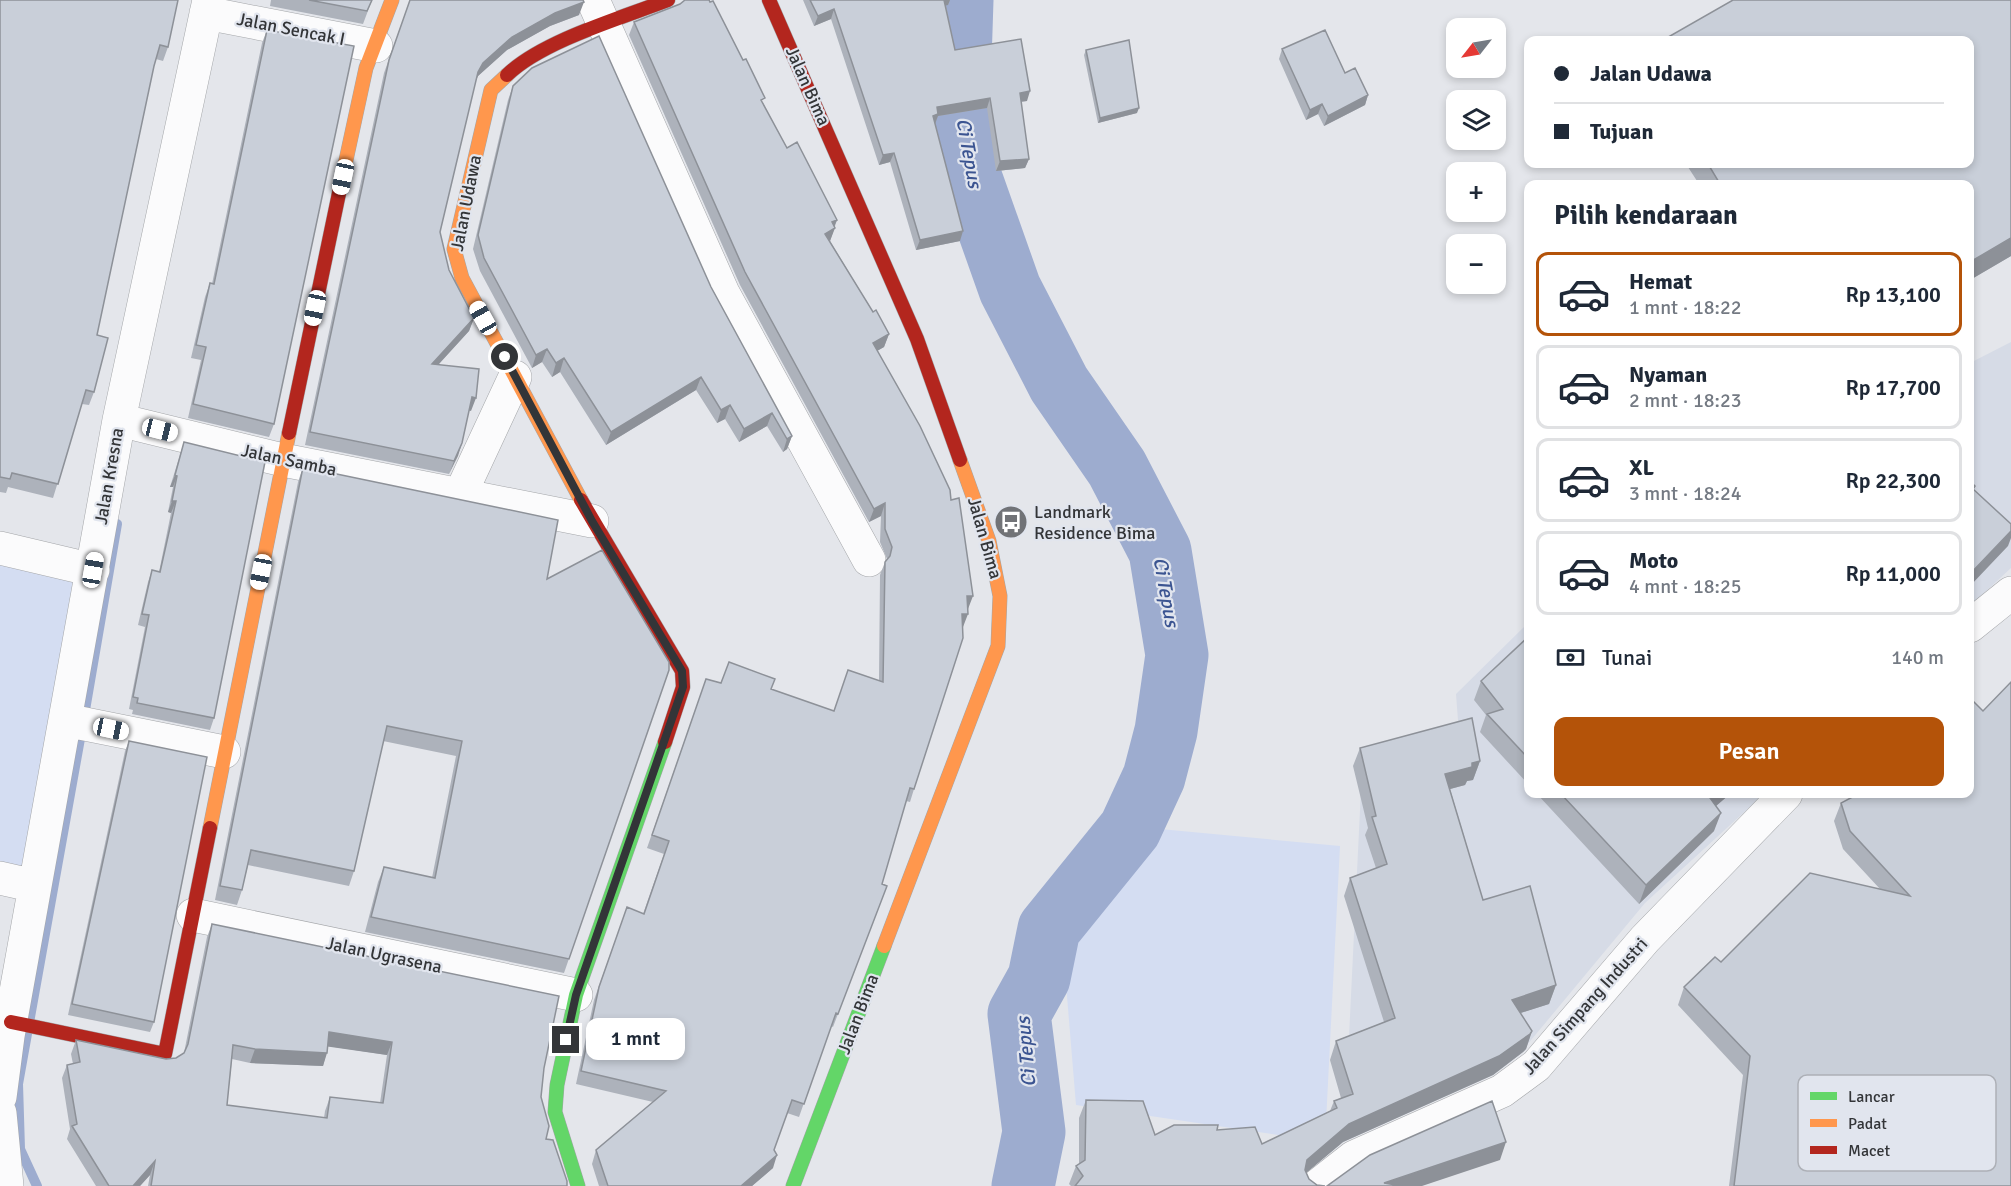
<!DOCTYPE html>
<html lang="id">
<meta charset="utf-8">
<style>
body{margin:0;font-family:Signika,sans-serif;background:#f2f2f3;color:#1f2937;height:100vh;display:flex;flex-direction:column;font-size:22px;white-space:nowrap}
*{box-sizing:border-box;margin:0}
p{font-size:20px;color:#747a83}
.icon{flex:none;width:33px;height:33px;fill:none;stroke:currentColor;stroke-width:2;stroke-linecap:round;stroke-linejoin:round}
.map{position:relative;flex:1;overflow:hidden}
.panel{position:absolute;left:1524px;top:180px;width:450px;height:618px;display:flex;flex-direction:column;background:#fff;border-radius:12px;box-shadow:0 3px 9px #0003}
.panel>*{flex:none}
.guide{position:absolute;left:1524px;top:36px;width:450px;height:132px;border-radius:12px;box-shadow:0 3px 9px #0003;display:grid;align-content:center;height:132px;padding:0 30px;background:#fff}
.needle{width:39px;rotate:239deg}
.fabs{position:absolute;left:1446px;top:18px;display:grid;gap:12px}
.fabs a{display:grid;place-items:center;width:60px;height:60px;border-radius:12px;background:#fff;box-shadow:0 3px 9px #0003;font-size:30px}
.end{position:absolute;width:27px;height:27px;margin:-14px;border:8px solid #333538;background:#fff;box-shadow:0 0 0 3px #fff}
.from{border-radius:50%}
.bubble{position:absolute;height:42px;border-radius:12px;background:#fff;box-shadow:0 3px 9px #0003;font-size:20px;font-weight:600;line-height:42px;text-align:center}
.car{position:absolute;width:18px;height:36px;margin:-18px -9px;border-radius:8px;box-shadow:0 0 4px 2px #0007;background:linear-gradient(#fff 24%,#345 0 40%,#fff 0 76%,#345 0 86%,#fff 0)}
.guide b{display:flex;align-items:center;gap:21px;height:57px;font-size:22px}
.guide b+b{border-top:2px solid #e0e1e3}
.guide i{width:15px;height:15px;background:#1f2937}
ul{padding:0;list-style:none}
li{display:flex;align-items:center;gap:18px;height:84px;margin:0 12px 9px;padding:0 18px;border:3px solid #e0e1e3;border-radius:12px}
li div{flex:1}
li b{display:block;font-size:22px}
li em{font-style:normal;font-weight:600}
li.current{border-color:#b45309}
li>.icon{width:54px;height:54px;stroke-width:1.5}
h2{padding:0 30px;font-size:27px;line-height:72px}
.pay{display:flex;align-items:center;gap:15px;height:66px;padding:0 30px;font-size:22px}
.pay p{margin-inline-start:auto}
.button{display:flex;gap:12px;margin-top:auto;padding:12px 30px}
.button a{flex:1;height:69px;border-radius:12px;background:#b45309;color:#fff;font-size:24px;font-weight:600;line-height:69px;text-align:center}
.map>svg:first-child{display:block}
.built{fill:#d6dbe6}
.green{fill:#d4ddf2}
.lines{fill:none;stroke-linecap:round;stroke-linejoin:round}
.stream{stroke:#9daccf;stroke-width:10}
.river{stroke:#9daccf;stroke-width:63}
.street-casing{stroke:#a4a6a9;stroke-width:34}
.fast-casing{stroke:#a4a6a9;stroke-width:15}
.slow-casing{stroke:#a4a6a9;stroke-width:15}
.jam-casing{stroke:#a4a6a9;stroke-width:15}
.street{stroke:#fbfbfc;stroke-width:33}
.fast{stroke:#63d668;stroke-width:14}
.slow{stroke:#ff974d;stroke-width:14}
.jam{stroke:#b3261e;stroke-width:14}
.wall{fill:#adb2bb;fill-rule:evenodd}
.shaded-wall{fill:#8d9198}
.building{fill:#c9cfd9;stroke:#8d9198;stroke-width:1.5;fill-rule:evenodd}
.route{stroke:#333538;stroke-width:8}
.labels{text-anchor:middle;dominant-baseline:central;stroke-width:4.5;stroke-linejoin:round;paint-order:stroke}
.street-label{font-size:18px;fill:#333538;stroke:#e1e5ee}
.poi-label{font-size:18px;fill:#333538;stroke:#e1e5ee;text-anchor:start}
.water-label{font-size:20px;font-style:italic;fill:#3b5491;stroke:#e1e5ee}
.key{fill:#e1e5ee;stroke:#adb0b7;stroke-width:1.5}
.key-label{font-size:16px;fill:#333538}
</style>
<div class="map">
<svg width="2011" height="1186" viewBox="0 0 2011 1186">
<rect width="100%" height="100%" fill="#e4e6eb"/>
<path class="built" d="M2011,342V568L1970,606V363Z
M1528,623V794H1764L1645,903L1522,1051L1344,1140L1362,769L1459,733L1456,694Z"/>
<path class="green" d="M0,559L76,577L23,872L0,866Z
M1160,829L1340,846L1325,1142L1076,1105L1066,984L1072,937Z"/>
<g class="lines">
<path class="stream" d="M84,716L117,524
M37,1186L20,1149L18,1084L81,733"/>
<path class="river" d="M962,0L959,93L970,176L1010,289L1059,384L1117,468L1160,551L1177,655L1166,731L1154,777L1130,829L1049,929L1039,978L1019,1014L1034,1132L1023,1186"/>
<g class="street-casing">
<path id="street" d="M593,0L723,293L869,560
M206,13L376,46
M119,420L283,460L592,521
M460,495L515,377
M0,548L93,570
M1970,626L2011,593
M65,720L224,752
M0,878L35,886
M193,915L576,995
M0,1097L8,1036L119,420L209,0
M0,1113L7,1186
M1317,1186L1354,1157L1502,1091L1536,1066L1645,939L1786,794"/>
</g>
<g class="fast-casing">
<path id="fast" d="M578,1186L555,1112L557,1085L576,995L665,742
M793,1186L884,946"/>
</g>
<g class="slow-casing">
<path id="slow" d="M507,75L491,90L454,249L462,278L581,500
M343,174L366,68L392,0
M210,828L289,433
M884,946L998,646L1000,596L989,541L960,460"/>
</g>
<g class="jam-casing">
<path id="jam" d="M769,0L917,339L960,460
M507,75C542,41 621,18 668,0
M289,433L343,174
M581,500L682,671L683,687L665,742
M11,1022L165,1054L210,828"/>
</g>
<use href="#street" class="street"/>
<use href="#fast" class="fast"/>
<use href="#slow" class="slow"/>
<use href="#jam" class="jam"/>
</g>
<path class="wall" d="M0,0L168,47L163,61L156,59L154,66L97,335L94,392L89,405L82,404L53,498L8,487L6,493L0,492Z
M271,0H372L363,24L270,6Z
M410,0L579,15L550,26L507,50L478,76L476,80L440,232L449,270L474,318L469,331L438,365L471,411L469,410L462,443L449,474L305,445L384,73Z
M803,0H950L948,5H946L955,50L1027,101L1021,102L1029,159L1025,168L996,171L987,108L938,116L935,123L960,241L916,250L890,162L879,165L831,19L814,26Z
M2011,0V256L1970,280V184H1699L1686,164H1970Z
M680,4L763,103L787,148L837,220L830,241L873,312L889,334L884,347L877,351L968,609L914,789L910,802L906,801L882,884L887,886L833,1027L831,1026L799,1117L787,1113L774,1150L773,1168L752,1186H599L592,1164L596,1150L653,1102L576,1084L594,1000L627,907L643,914L664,854L647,848L706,679L721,683L771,689L833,711L879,680L880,575L885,562L887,559L880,542L881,516L869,522L740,285L629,35L634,22Z
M267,30L274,424L269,437L188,418L201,360L191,358L205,297L210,283L212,284L262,43Z
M1282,49L1345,73L1368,95L1365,105L1324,126L1318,114L1306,120L1279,59Z
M1086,50L1137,113L1098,123L1084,55Z
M513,86L711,287L792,436L787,449L783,452L767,426L739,442L725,419L717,423L696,390L606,445L560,372L552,377L542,362L532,368L480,271L473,249L508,100Z
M184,442L214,718L210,730L132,714L133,710L129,709L145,627L138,625L148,582L152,570L159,572L171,513L168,512L173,487H170Z
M303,467L547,579L669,670L564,973L365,932L378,882L384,867L432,878L456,756L383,741L354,871L349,886L248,865L242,890L237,905L215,900L298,482Z
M1528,637V784L1480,732L1486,715L1474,700L1481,681Z
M1983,711L2011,1186H1729L1743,1075L1678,1005L1684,987L1721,962L1880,889L1843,849L1834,821L1841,803L1872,796L1970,794Z
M129,741L154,1022L150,1032L68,1015L125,751Z
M1360,748L1480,761L1473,780L1467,781L1465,785L1450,789L1483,900L1556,985L1549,1004L1520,1013L1532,1031L1526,1049L1523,1052L1493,1075L1343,1142L1306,1173L1309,1179L1317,1185L1325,1186H1071L1069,1184L1076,1166L1079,1164V1118L1086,1100L1155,1135L1217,1130L1262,1144L1330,1111L1334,1101L1341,1098L1330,1060L1336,1041L1384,1022L1344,896L1350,878L1376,868L1365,835L1368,828L1353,766Z
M1537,794H1730L1716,806L1714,831L1639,904Z
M212,924L544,1068L541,1097L546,1139L567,1186H148L150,1175L140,1186H96L67,1139L70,1129L62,1078L67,1065L73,1064L71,1054L76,1040L166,1059L176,1058L184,1053L207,937ZM328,1046L387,1055L380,1103L330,1097L325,1111L324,1118L227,1105L232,1059L250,1063L323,1066Z"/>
<path class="shaded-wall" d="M943,0H950L948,5L940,7Z
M584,2L579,15L550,26L507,50L478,76L473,85L478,72L483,63L512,37L555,13Z
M834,9L831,19L814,26L818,16Z
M1030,91L1027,101L1017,102L1020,93Z
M1368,95L1365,105L1324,126L1328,116Z
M990,98L987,108L938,116L935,124L930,125L937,107Z
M1322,104L1318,114L1306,120L1310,110Z
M1139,108L1137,113L1098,123L1100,118Z
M894,153L890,162L879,165L883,155Z
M1029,159L1025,168L996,171L1000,161Z
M837,220L833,229L835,228L830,241L825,234L832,222Z
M963,231L960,241L916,250L920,240Z
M2011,238V256L1970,280V262Z
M474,318L469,331L427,377L432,364Z
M889,334L884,347L868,356L873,343Z
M547,349L542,362L532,368L536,355Z
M564,358L560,372L552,377L556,363Z
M701,377L696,390L606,445L611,432Z
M472,397L476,398L471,411L468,410Z
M730,405L725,419L717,423L721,410Z
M772,413L767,426L739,442L744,429Z
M792,436L787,449L783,452L787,439Z
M462,443L458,456L449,474L454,461Z
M175,475L177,476L173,487H170Z
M172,501H176L171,513L168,512Z
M885,503L881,516L869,522L874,509Z
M2011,531V538L2008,546L1970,586V574Z
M967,596H973L968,609H963Z
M962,614H968L963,627H957Z
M1480,761L1473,780L1467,781L1465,785L1439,792L1445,774L1472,763Z
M1715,794H1730L1703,817L1710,798Z
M1721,813L1714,831L1639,904L1646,885Z
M1556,985L1549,1004L1505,1018L1512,1000Z
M1532,1031L1526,1049L1523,1052L1493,1075L1343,1142L1300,1178L1307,1160L1349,1124Z
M329,1032L392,1042L387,1055L324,1046Z
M255,1049L327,1053L323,1066L250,1063Z
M1506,1142L1500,1160L1422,1186H1383L1384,1183Z
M777,1155L773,1168L752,1186H741Z
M155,1161L150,1175L140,1186H133Z"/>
<path class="building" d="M0,0H178L168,47L160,45L154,66L97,335L108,338L94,392L86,390L58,484L12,473L10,479L0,477Z
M309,0H372L367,11Z
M410,0H583L584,2L555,13L512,37L483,63L478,72L440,232L449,270L474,318L432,364L479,369L476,398L472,397L462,443L454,461L310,432L389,60Z
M685,0H709L710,2L713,1L743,60L746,59L765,98L761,100L787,148L797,142L837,220L832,222L835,228L825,234L873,312L876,310L889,334L873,343L920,426L950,490L951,500L959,498L973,596H967L968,614H962L963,638L914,789L910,788L882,884L887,886L838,1014L836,1013L804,1104L792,1100L774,1150L777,1155L741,1186H608L596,1150L666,1091L581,1071L599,987L627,907L644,914L669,841L652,835L706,679L721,683L729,662L775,679L771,689L834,711L848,670L883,682L885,562L890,556L892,547L885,529V503L874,509L745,272L634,22L680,4Z
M810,0H944L955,50L1021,39L1030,91L1020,93L1029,159L1000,161L990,98L937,107L938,114L933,116L963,231L920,240L894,153L883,155L834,9L818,16Z
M1733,0H2011V238L1970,262V184H1720L1708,164H1970V40H1663Z
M267,30L354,46L274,424L193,404L206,347L196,345L210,283L214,284Z
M1325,30L1345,73L1355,68L1368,95L1328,116L1322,104L1310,110L1282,49Z
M599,36L711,287L792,436L787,439L772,413L744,429L730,405L721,410L701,377L611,432L564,358L556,363L547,349L536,355L484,258L478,235L513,86L532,68Z
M1129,40L1139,108L1100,118L1086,50Z
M184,442L265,462L214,718L137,703L138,698L133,697L149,615L142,614L152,570L160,572L176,501H172L177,476L175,475Z
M303,467L558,520L547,579L602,550L669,662V670L569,959L371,917L384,867L435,878L462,741L387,726L354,871L251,850L242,890L220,886Z
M1970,481L1975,486L1973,489L2011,524V531L1970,574Z
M1528,637V758L1487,714L1503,709L1481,681Z
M2011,682V1186H1734L1750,1056L1684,987L1715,957L1721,962L1810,873L1910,896L1850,831L1841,803L1858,794H1869L1872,796L1874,794H1970V698L1983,711Z
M1472,718L1480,761L1472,763V767L1445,774L1483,900L1530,886L1556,985L1512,1000L1532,1031L1530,1034L1499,1056L1349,1124L1307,1160L1305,1170L1309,1179L1317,1185L1325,1186H1075L1083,1176L1076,1166L1085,1160L1086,1100L1143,1101L1155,1135L1174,1125H1218L1217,1130L1255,1127L1262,1144L1337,1108L1334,1101L1353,1094L1336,1041L1395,1018L1350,878L1387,864L1372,817L1376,816L1360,748Z
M129,741L207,757L154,1022L72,1004Z
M1561,794H1715L1710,798L1721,813L1646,885Z
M212,924L559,996L544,1068L541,1097L549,1126L546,1139L553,1140L567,1181V1186H151L155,1161L133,1186H109L72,1126L77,1124L67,1065L80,1062L76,1040L166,1059L176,1058L184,1053L188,1044ZM329,1032L392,1042L383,1103L330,1097L327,1118L227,1105L233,1045L255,1049L327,1053Z
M1492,1101L1506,1142L1384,1183L1402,1186H1327L1370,1155Z"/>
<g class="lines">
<path class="route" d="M505,357L592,521L682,671L683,687L576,995L566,1040"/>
</g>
<defs>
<g id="bus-disc" transform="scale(1.725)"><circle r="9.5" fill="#717377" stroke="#e1e5ee"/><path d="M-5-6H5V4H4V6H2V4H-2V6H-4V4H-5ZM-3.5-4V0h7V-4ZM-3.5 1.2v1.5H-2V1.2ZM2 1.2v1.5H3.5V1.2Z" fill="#fff"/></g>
</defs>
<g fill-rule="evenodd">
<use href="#bus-disc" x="1011" y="522"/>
</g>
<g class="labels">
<g class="street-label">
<text transform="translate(291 29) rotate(11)">Jalan Sencak I</text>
<text transform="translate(808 86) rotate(66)">Jalan Bima</text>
<text transform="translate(466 203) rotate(-79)">Jalan Udawa</text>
<text transform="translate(289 460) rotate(12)">Jalan Samba</text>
<text transform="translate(109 476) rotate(-80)">Jalan Kresna</text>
<text transform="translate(985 538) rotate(74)">Jalan Bima</text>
<text transform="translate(384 955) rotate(12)">Jalan Ugrasena</text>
<text transform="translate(1585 1006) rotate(-48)">Jalan Simpang Industri</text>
<text transform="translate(858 1014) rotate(-69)">Jalan Bima</text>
</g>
<g class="poi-label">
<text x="1034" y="512">Landmark<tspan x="1034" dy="21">Residence Bima</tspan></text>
</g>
<g class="water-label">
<text transform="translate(969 153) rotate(80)">Ci Tepus</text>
<text transform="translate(1166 592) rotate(80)">Ci Tepus</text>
<text transform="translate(1026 1052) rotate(-95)">Ci Tepus</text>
</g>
</g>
<rect x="1798" y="1075" width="198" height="96" rx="9" class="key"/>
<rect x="1810" y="1092" width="27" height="8" fill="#63d668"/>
<rect x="1810" y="1119" width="27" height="8" fill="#ff974d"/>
<rect x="1810" y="1146" width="27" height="8" fill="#b3261e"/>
<g class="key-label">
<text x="1848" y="1102">Lancar</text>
<text x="1848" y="1129">Padat</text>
<text x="1848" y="1156">Macet</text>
</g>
</svg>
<div class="fabs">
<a><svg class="needle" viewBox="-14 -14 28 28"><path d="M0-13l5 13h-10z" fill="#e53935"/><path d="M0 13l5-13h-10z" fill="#747a83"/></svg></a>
<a><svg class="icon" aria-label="layers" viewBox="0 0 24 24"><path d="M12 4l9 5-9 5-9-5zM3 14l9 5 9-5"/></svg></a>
<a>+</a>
<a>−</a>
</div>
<i class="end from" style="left:505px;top:357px"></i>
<i class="end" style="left:566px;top:1040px"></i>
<div class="bubble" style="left:586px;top:1018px;width:99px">1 mnt</div>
<i class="car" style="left:343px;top:177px;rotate:192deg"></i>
<i class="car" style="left:315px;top:308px;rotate:192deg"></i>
<i class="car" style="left:483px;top:318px;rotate:331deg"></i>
<i class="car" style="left:160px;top:430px;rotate:104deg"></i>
<i class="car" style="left:93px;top:570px;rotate:10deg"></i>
<i class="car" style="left:261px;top:572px;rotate:191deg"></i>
<i class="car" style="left:111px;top:729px;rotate:102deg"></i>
<div class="guide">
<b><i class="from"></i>Jalan Udawa</b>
<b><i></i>Tujuan</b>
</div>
<section class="panel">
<h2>Pilih kendaraan</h2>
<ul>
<li class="current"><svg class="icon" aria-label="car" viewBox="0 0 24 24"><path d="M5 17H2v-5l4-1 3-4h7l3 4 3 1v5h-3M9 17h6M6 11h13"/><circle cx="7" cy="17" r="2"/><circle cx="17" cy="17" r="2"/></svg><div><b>Hemat</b><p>1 mnt · 18:22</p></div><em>Rp 13,100</em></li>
<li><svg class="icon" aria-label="car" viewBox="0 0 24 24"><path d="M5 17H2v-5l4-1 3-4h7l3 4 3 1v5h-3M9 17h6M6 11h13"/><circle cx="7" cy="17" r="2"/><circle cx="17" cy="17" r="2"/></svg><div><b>Nyaman</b><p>2 mnt · 18:23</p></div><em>Rp 17,700</em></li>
<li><svg class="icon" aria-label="car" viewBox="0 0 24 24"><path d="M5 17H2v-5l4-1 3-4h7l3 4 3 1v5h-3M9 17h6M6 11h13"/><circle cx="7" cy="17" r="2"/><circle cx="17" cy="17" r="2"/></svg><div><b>XL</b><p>3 mnt · 18:24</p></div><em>Rp 22,300</em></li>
<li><svg class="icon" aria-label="car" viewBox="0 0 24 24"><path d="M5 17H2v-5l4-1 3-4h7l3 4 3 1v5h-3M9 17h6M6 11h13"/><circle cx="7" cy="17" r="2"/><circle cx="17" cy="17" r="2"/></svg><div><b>Moto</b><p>4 mnt · 18:25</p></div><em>Rp 11,000</em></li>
</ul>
<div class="pay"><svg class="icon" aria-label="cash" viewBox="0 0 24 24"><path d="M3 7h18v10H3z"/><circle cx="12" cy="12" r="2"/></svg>Tunai<p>140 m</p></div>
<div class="button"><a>Pesan</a></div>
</section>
</div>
